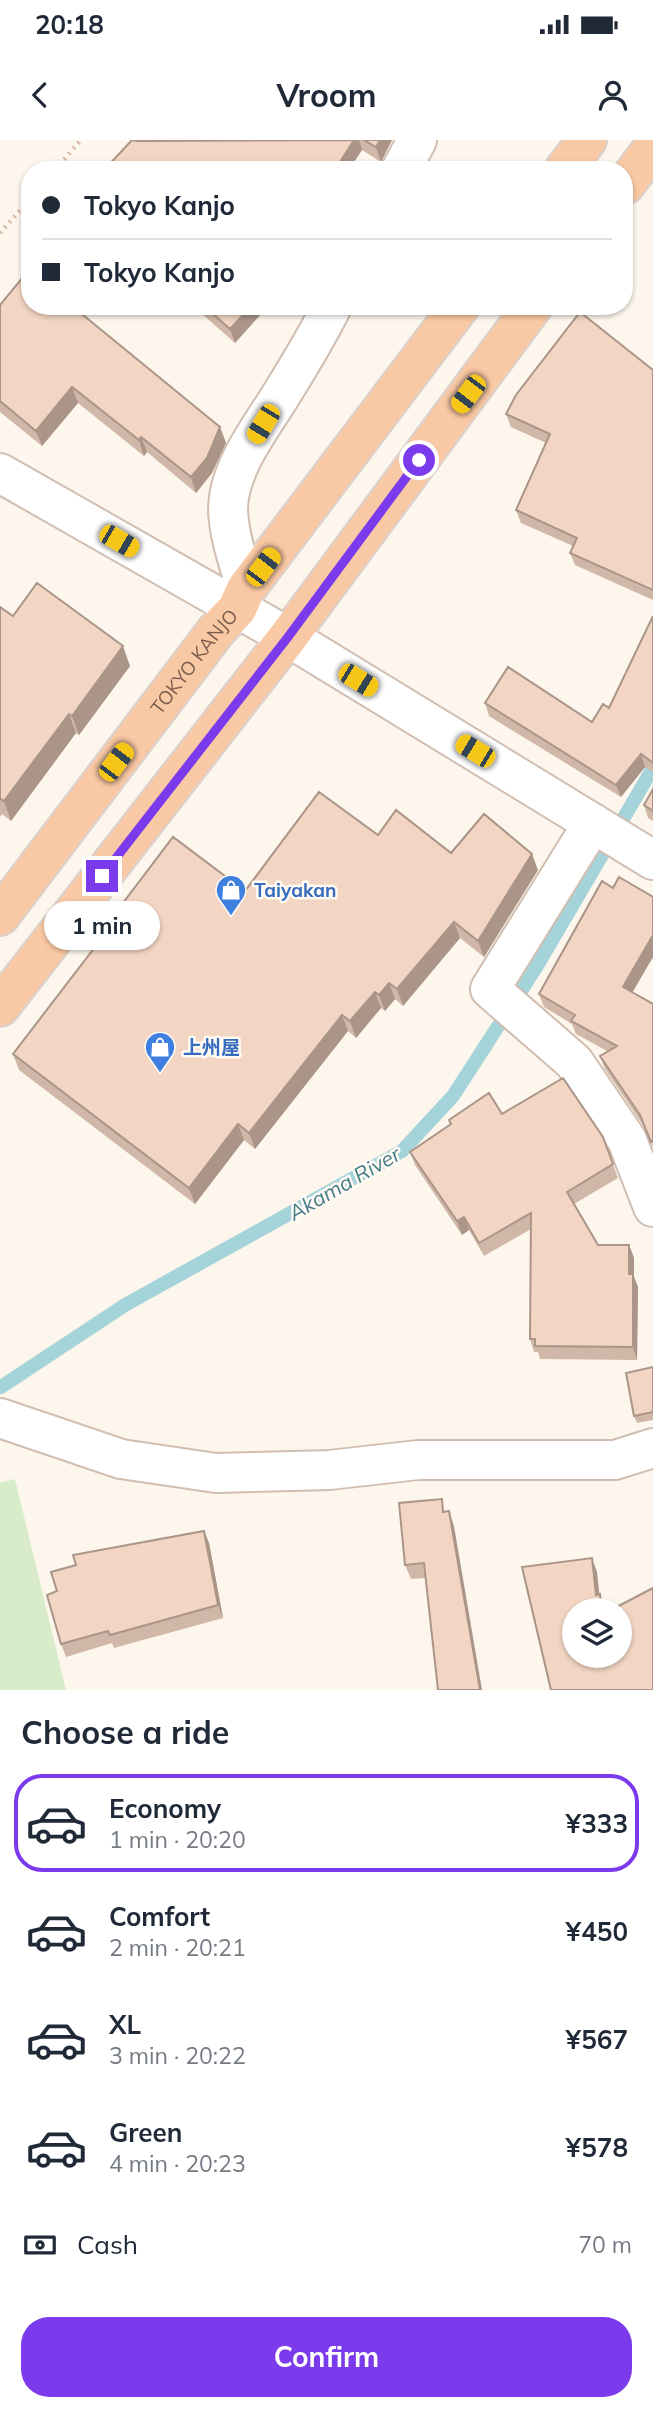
<!DOCTYPE html>
<meta charset="utf-8">
<style>
body{margin:0;font-family:Mulish,"Noto Sans JP",sans-serif;background:#f6f6f7;color:#1f2937;height:100vh;display:flex;flex-direction:column;font-size:26px;white-space:nowrap}
*{box-sizing:border-box;margin:0}
p{font-size:23px;color:#747a83}
.icon{flex:none;width:38px;height:38px;fill:none;stroke:currentColor;stroke-width:2;stroke-linecap:round;stroke-linejoin:round}
.map{position:relative;height:1550px;overflow:hidden}
.details{display:flex;flex-direction:column;background:#fff;flex:1}
.details>*{flex:none}
.guide{position:absolute;left:21px;top:21px;width:612px;height:154px;border-radius:28px;box-shadow:0 2px 5px #0004;display:grid;align-content:center;height:154px;padding:0 21px;background:#fff}
.buttons{position:absolute;left:562px;top:1458px;display:grid;gap:14px}
.buttons a{display:grid;place-items:center;width:70px;height:70px;border-radius:50%;background:#fff;box-shadow:0 2px 5px #0004;font-size:35px}
.end{position:absolute;width:32px;height:32px;margin:-16px;border:9px solid #7c3aed;background:#fff;box-shadow:0 0 0 4px #fff}
.from{border-radius:50%}
.bubble{position:absolute;height:49px;border-radius:24px;background:#fff;box-shadow:0 2px 5px #0004;font-size:23px;font-weight:700;line-height:49px;text-align:center}
.car{position:absolute;width:21px;height:42px;margin:-21px -10px;border-radius:9px;box-shadow:0 0 5px 2px #0007;background:linear-gradient(#f5c518 24%,#345 0 40%,#f5c518 0 76%,#345 0 86%,#f5c518 0)}
.guide b{display:flex;align-items:center;gap:24px;height:66px;font-size:26px}
.guide b+b{border-top:2px solid #e0e1e3}
.guide i{width:18px;height:18px;background:#1f2937}
ul{padding:0;list-style:none}
li{display:flex;align-items:center;gap:21px;height:98px;margin:0 14px 10px;padding:0 7px;border:4px solid transparent;border-radius:28px}
li div{flex:1}
li b{display:block;font-size:26px}
li em{font-style:normal;font-weight:700}
li.active{border-color:#7c3aed}
li>.icon{width:63px;height:63px;stroke-width:1.5}
h2{padding:0 21px;font-size:32px;line-height:84px}
.pay{display:flex;align-items:center;gap:18px;height:77px;padding:0 21px;font-size:26px}
.pay p{margin-inline-start:auto}
.primary-button{display:flex;gap:14px;margin-top:auto;padding:14px 21px}
.primary-button a{flex:1;height:80px;border-radius:28px;background:#7c3aed;color:#fff;font-size:28px;font-weight:700;line-height:80px;text-align:center}
.status{display:flex;justify-content:space-between;align-items:center;height:49px;padding:0 35px;background:#fff;direction:ltr}
.status svg{height:19px;fill:currentColor}
header{display:flex;justify-content:space-between;align-items:center;height:91px;padding:0 21px;background:#fff;font-size:32px;font-weight:700}
.map>svg:first-child{display:block}
.green{fill:#d8ecc9}
.lines{fill:none;stroke-linecap:round;stroke-linejoin:round}
.stream{stroke:#a5d3da;stroke-width:14}
.minor-casing{stroke:#d1beb0;stroke-width:42}
.trunk-casing{stroke:#dad1cd;stroke-width:42}
.path{stroke:#d9b8a5;stroke-width:4.5;stroke-dasharray:2 5;stroke-linecap:butt}
.minor{stroke:#fff;stroke-width:38}
.trunk{stroke:#f9c8a4;stroke-width:38}
.wall{fill:#d1b7a8}
.shaded-wall{fill:#aa9588}
.building{fill:#f3d5c3;stroke:#aa9588;stroke-width:2}
.route{stroke:#7c3aed;stroke-width:9}
.labels{text-anchor:middle;dominant-baseline:central;stroke-width:5;stroke-linejoin:round;paint-order:stroke}
.street-label{font-size:19px;fill:#7a5c4d;stroke:#fffaf3}
.shop-label{font-size:19px;font-weight:bold;fill:#366cbe;stroke:#fffaf3;text-anchor:start}
.water-label{font-size:21px;font-style:italic;fill:#437c86;stroke:#fffaf3}
</style>
<div class="status"><b>20:18</b><svg viewBox="0 0 49 12"><path d="M0 12V9h3v3zM5 12V6h3v6zM10 12V3h3v9zM15 12V0h3v12zM26 1h20v11H26zM47 4h2v5h-2z"/></svg></div>
<header><svg class="icon" aria-label="back" viewBox="0 0 24 24"><path d="M15 5l-7 7 7 7"/></svg>Vroom<svg class="icon" aria-label="person" viewBox="0 0 24 24"><circle cx="12" cy="8" r="4"/><path d="M4 21q1-7 8-7t8 7"/></svg></header>
<div class="map">
<svg width="653" height="1550" viewBox="0 0 653 1550">
<rect width="100%" height="100%" fill="#fdf6ec"/>
<path class="green" d="M15,1339L66,1550H0V1343Z"/>
<g class="lines">
<path class="stream" d="M1,1247L125,1165L402,1011L453,956L537,826L653,628"/>
<g class="minor-casing">
<path id="minor" d="M401,30L417,0
M0,333L288,497L653,720
M246,449C239,423 229,397 228,370C228,329 260,289 281,255C299,226 317,197 332,166
M593,683L490,849L574,922L627,1000L653,1067
M0,1278L121,1319L216,1333L329,1330L418,1320H615L653,1308"/>
</g>
<g class="trunk-casing">
<g id="trunk">
<path d="M564,30L587,0"/>
<path d="M625,45L653,8"/>
<path id="s1" d="M0,776L216,491L237,469L246,449L460,166"/>
<path d="M0,867L288,497L533,166"/>
</g>
</g>
<path class="path" d="M55,30L81,0
M0,93L30,59"/>
<use href="#minor" class="minor"/>
<use href="#trunk" class="trunk"/>
</g>
<path class="wall" d="M138,0H392L381,22L362,10Z
M0,165L220,287L226,303L212,333L196,353L147,312L144,316L78,263L42,306L0,272Z
M193,166H261L259,168L261,174L235,203Z
M653,230V460L575,425L570,413L573,406L521,383L516,370L546,303L511,287L506,274Z
M0,467L13,476L130,526L79,595L76,593L11,681L2,674L0,677Z
M653,476V632L645,627L621,657L489,576L485,563L592,582L609,568Z
M653,649V681L648,678L644,665Z
M378,695L451,713L538,730L484,817L460,798L403,866L395,859L385,871L381,868L356,898L348,891L255,1009L244,1000L195,1064L19,930L13,914L119,776L117,771L245,751Z
M653,817L632,852L653,864V1007L645,988L605,929L600,916L607,911L576,894L572,884L544,867L539,854Z
M502,974L603,997L618,1038L574,1064L598,1105H629L634,1118V1137L638,1147L637,1220L540,1219L538,1212H534L530,1199L531,1089L484,1116L469,1090L462,1095L415,1025L410,1012L450,984L449,980Z
M653,1227V1280L637,1283L634,1276Z
M446,1371L454,1386L425,1438L411,1439L405,1425Z
M204,1391L209,1403L223,1478L114,1508L112,1503L66,1517L61,1504L57,1451Z"/>
<path class="shaded-wall" d="M354,0H359L362,10L349,30H335Z
M380,0H392L381,22L376,7Z
M251,166H261L259,168L261,174L235,203L230,189Z
M72,247L78,263L42,306L36,291Z
M220,287L226,303L212,333L196,353L191,337Z
M141,297L147,312L144,316L139,300Z
M123,506L130,526L79,595L72,576Z
M69,574L76,593L11,681L4,661Z
M641,614L645,627L621,657L616,645Z
M532,714L538,730L484,817L478,801Z
M454,782L460,798L403,866L397,849Z
M653,795V817L628,860L623,847Z
M389,843L395,859L385,871L379,855Z
M375,852L381,868L356,898L350,881Z
M342,875L348,891L255,1009L249,993Z
M238,984L244,1000L195,1064L189,1048Z
M464,1077L469,1090L462,1095L457,1081Z
M629,1105L634,1118V1137L638,1147L637,1220L633,1207L629,1134Z
M449,1371L454,1386L482,1550H480Z
M204,1391L209,1403L223,1478L218,1465Z
M592,1418L597,1432L601,1469L596,1455Z
M600,1454L605,1468V1470H601Z"/>
<path class="building" d="M132,0L137,1L354,0L335,30H104Z
M364,0H380L376,7Z
M28,131L30,132V166H72L220,287L207,318L191,337L141,297L139,300L72,247L36,291L0,261V165Z
M204,166H251L230,189Z
M580,172L653,230V450L570,413L577,398L516,370L550,294L506,274L516,255Z
M37,443L123,506L72,576L69,574L4,661L0,659V467L13,476Z
M653,476V623L641,614L616,645L485,563L508,527L592,582L603,564L609,568Z
M653,649V671L644,665Z
M319,652L378,695L396,670L451,713L484,674L532,714L478,801L454,782L397,849L389,843L379,855L375,852L350,881L342,875L249,993L238,984L189,1048L13,914L121,773L117,771L173,697L245,751Z
M619,737L653,757V795L623,847L653,864V1001L651,1002L640,975L600,916L617,906L571,881L575,875L539,854L602,741L613,748Z
M563,938L603,997L613,1024L567,1052L598,1105H629V1134H633V1207L535,1206V1199H530L531,1073L479,1103L464,1077L457,1081L410,1012L451,984L449,980L489,953L502,974Z
M653,1227V1272L634,1276L626,1233Z
M442,1359L443,1372L449,1371L480,1550H438L424,1423L405,1425L399,1363Z
M204,1391L218,1465L110,1495L108,1491L61,1504L47,1455L57,1451L51,1432L76,1425L73,1415Z
M592,1418L596,1455L600,1454L601,1470H574V1516H620V1470H611L653,1448V1550H551L522,1427Z"/>
<g class="lines">
<path class="route" d="M102,736L288,497L419,320"/>
</g>
<defs>
<g id="shop-pin" transform="scale(1.575)"><path d="M0 17L-7.5 6A9.5 9.5 0 1 1 7.5 6Z" fill="#3f7fe0" stroke="#fffaf3"/><path d="M-5-2.5h2.3a2.7 3.5 0 0 1 5.4 0H5L5.5 6h-11ZM-1.5-2.5h3a1.5 2.3 0 0 0-3 0Z" fill="#fff"/></g>
</defs>
<g fill-rule="evenodd">
<use href="#shop-pin" x="231" y="750"/>
<use href="#shop-pin" x="160" y="907"/>
</g>
<g class="labels">
<g class="street-label">
<text stroke="none"><textPath href="#s1" startOffset="320">TOKYO KANJO</textPath></text>
</g>
<g class="shop-label">
<text x="254" y="750">Taiyakan</text>
<text x="183" y="907">上州屋</text>
</g>
<g class="water-label">
<text transform="translate(344 1043) rotate(-30)">Akama River</text>
</g>
</g>
</svg>
<div class="buttons">
<a><svg class="icon" aria-label="layers" viewBox="0 0 24 24"><path d="M12 4l9 5-9 5-9-5zM3 14l9 5 9-5"/></svg></a>
</div>
<i class="end from" style="left:419px;top:320px"></i>
<i class="end" style="left:102px;top:736px"></i>
<div class="bubble" style="left:44px;top:761px;width:116px">1 min</div>
<i class="car" style="left:468px;top:254px;rotate:217deg"></i>
<i class="car" style="left:263px;top:284px;rotate:211deg"></i>
<i class="car" style="left:119px;top:401px;rotate:120deg"></i>
<i class="car" style="left:263px;top:427px;rotate:37deg"></i>
<i class="car" style="left:358px;top:540px;rotate:121deg"></i>
<i class="car" style="left:475px;top:611px;rotate:301deg"></i>
<i class="car" style="left:116px;top:622px;rotate:37deg"></i>
<div class="guide">
<b><i class="from"></i>Tokyo Kanjo</b>
<b><i></i>Tokyo Kanjo</b>
</div>
</div>
<section class="details">
<h2>Choose a ride</h2>
<ul>
<li class="active"><svg class="icon" aria-label="car" viewBox="0 0 24 24"><path d="M5 17H2v-5l4-1 3-4h7l3 4 3 1v5h-3M9 17h6M6 11h13"/><circle cx="7" cy="17" r="2"/><circle cx="17" cy="17" r="2"/></svg><div><b>Economy</b><p>1 min · 20:20</p></div><em>¥333</em></li>
<li><svg class="icon" aria-label="car" viewBox="0 0 24 24"><path d="M5 17H2v-5l4-1 3-4h7l3 4 3 1v5h-3M9 17h6M6 11h13"/><circle cx="7" cy="17" r="2"/><circle cx="17" cy="17" r="2"/></svg><div><b>Comfort</b><p>2 min · 20:21</p></div><em>¥450</em></li>
<li><svg class="icon" aria-label="car" viewBox="0 0 24 24"><path d="M5 17H2v-5l4-1 3-4h7l3 4 3 1v5h-3M9 17h6M6 11h13"/><circle cx="7" cy="17" r="2"/><circle cx="17" cy="17" r="2"/></svg><div><b>XL</b><p>3 min · 20:22</p></div><em>¥567</em></li>
<li><svg class="icon" aria-label="car" viewBox="0 0 24 24"><path d="M5 17H2v-5l4-1 3-4h7l3 4 3 1v5h-3M9 17h6M6 11h13"/><circle cx="7" cy="17" r="2"/><circle cx="17" cy="17" r="2"/></svg><div><b>Green</b><p>4 min · 20:23</p></div><em>¥578</em></li>
</ul>
<div class="pay"><svg class="icon" aria-label="cash" viewBox="0 0 24 24"><path d="M3 7h18v10H3z"/><circle cx="12" cy="12" r="2"/></svg>Cash<p>70 m</p></div>
<div class="primary-button"><a>Confirm</a></div>
</section>
